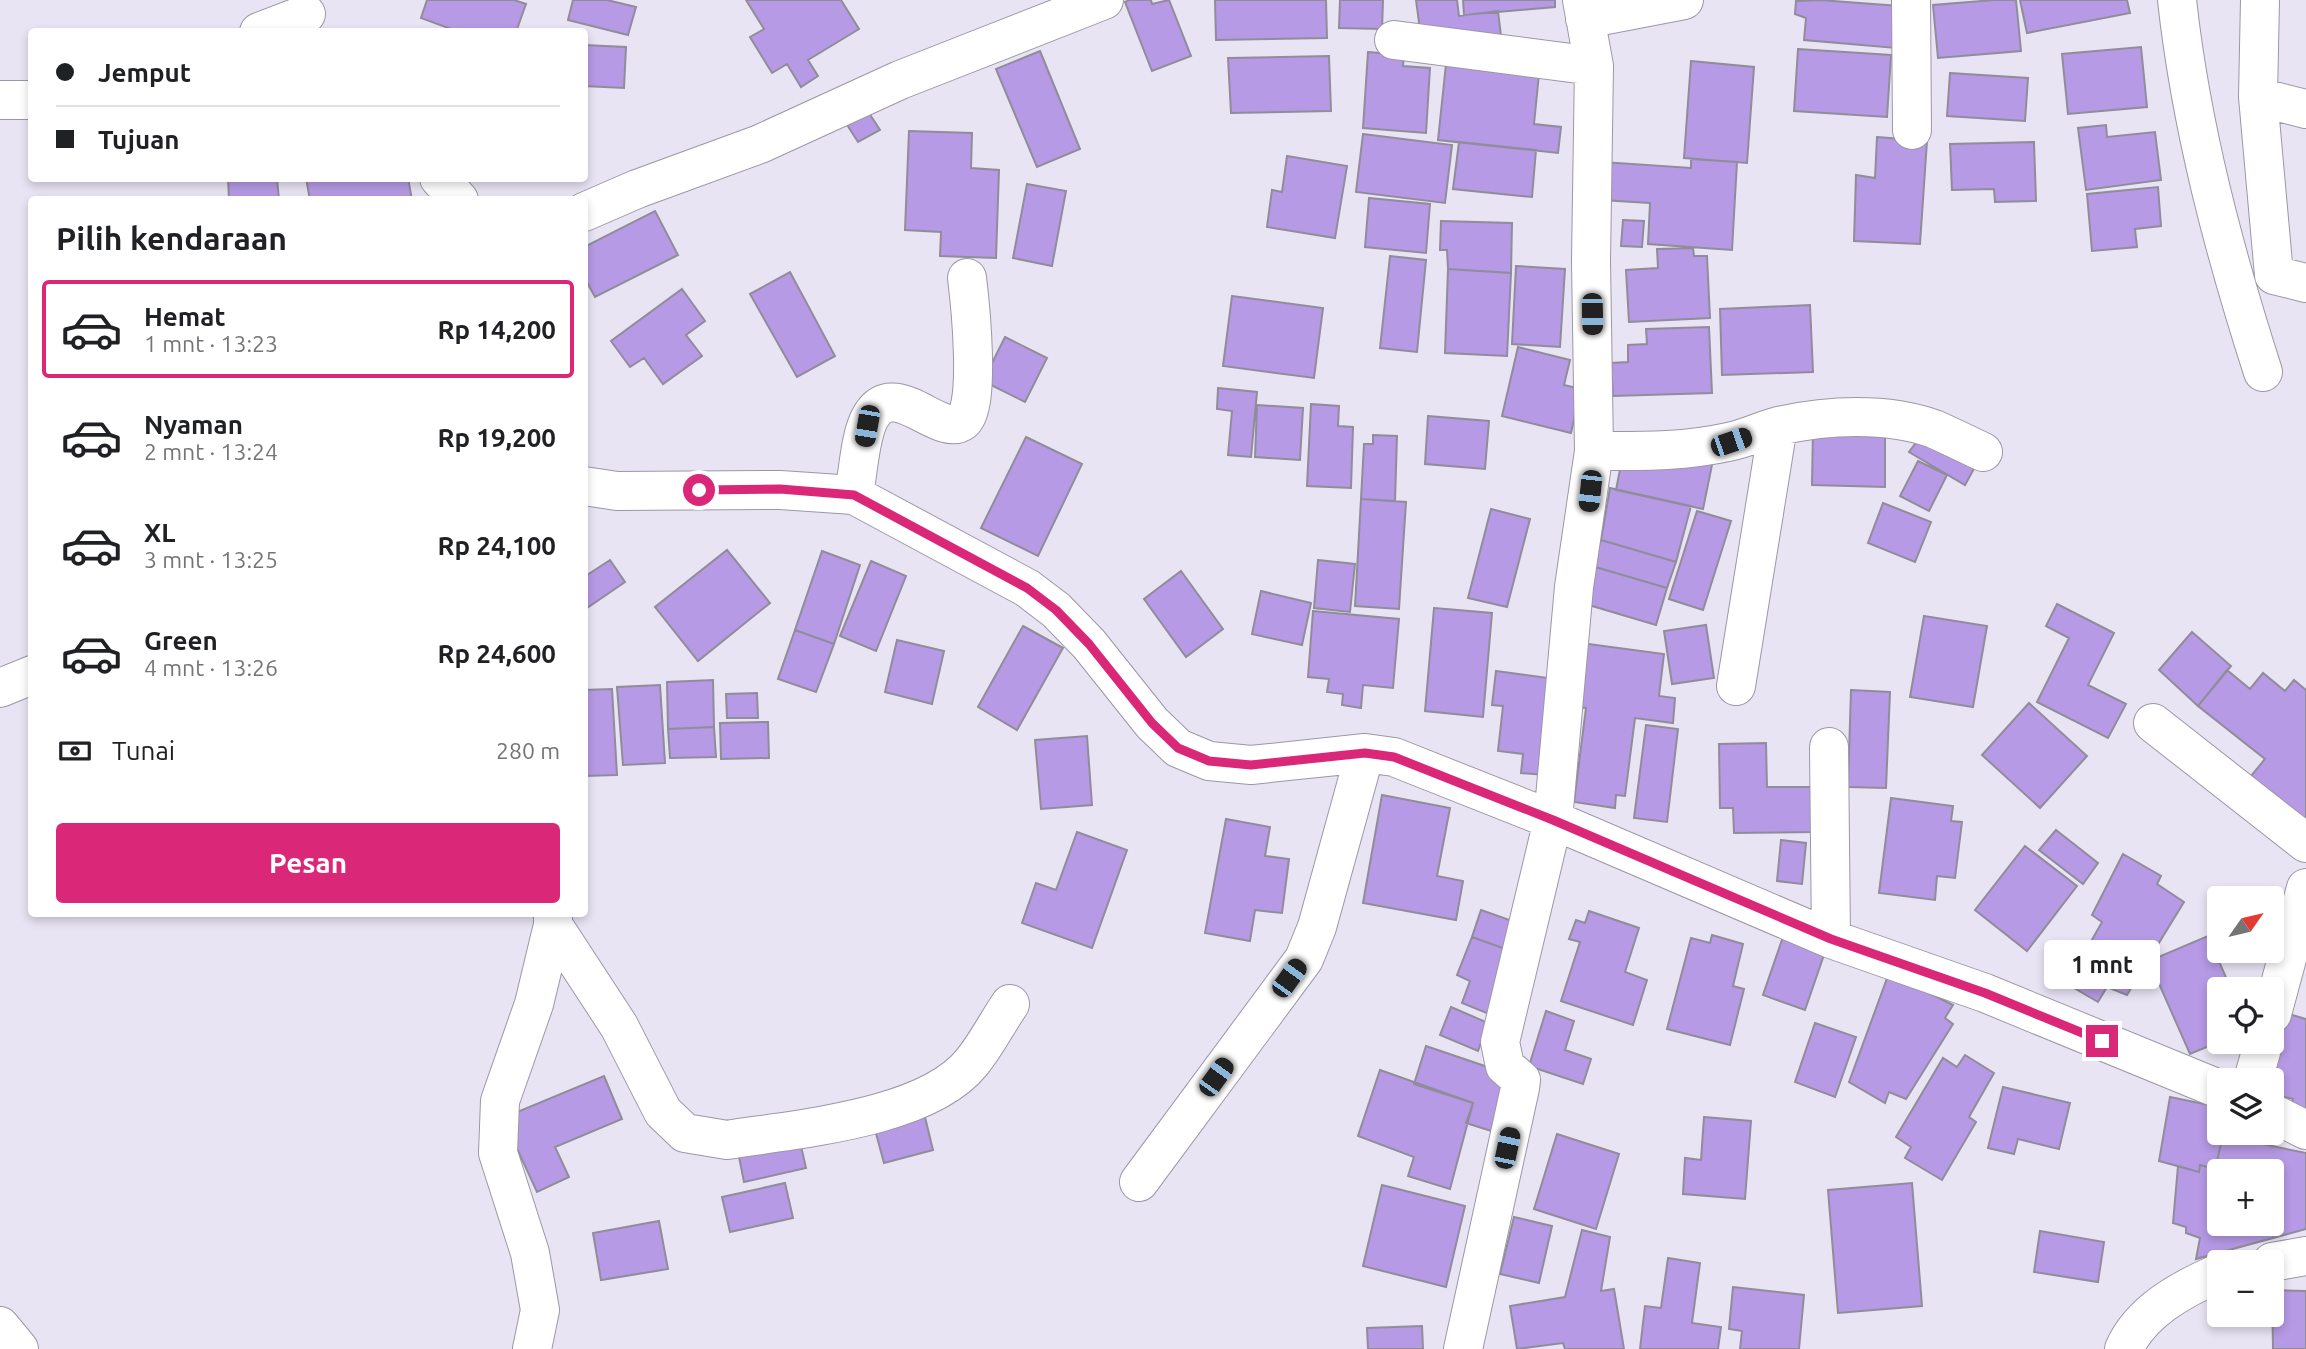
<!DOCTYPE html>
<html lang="id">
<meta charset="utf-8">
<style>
body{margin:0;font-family:Ubuntu,sans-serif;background:#f2f2f2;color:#202124;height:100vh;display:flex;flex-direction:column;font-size:26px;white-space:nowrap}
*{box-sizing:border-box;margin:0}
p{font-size:23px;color:#757577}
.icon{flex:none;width:38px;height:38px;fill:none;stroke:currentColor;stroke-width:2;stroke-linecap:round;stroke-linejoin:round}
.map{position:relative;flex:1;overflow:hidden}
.panel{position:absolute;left:28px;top:196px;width:560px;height:721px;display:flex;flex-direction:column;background:#fff;border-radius:7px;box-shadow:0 4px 10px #0003}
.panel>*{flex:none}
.banner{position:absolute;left:28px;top:28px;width:560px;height:154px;border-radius:7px;box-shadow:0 4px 10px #0003;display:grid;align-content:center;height:154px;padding:0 28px;background:#fff}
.needle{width:46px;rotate:56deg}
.tools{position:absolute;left:2207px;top:886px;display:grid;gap:14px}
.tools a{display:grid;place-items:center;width:77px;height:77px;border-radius:7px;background:#fff;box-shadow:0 4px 10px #0003;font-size:35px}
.end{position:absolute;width:32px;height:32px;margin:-16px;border:9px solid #db2777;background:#fff;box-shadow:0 0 0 4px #fff}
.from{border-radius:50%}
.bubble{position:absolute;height:49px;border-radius:7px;background:#fff;box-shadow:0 4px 10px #0003;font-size:23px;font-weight:700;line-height:49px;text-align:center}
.car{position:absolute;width:21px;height:42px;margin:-21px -10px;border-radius:9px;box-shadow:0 0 5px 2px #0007;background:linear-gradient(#222 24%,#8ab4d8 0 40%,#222 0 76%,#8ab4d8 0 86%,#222 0)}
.banner b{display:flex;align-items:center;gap:24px;height:66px;font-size:26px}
.banner b+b{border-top:2px solid #e0e0e0}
.banner i{width:18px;height:18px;background:#202124}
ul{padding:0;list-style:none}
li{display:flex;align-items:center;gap:21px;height:98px;margin:0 14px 10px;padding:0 14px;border:4px solid transparent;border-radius:7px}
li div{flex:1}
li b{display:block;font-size:26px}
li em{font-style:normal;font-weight:700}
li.selected{border-color:#db2777}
li>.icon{width:63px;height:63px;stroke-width:1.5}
h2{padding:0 28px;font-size:32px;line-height:84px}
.pay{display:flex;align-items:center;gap:18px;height:77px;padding:0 28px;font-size:26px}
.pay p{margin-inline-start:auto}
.primary-button{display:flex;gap:14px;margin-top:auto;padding:14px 28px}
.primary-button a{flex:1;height:80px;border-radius:7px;background:#db2777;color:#fff;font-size:28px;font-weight:700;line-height:80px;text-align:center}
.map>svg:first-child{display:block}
.building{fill:#b69ae5;stroke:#908c9a;stroke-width:2;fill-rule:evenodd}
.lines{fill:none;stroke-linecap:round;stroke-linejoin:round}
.minor-casing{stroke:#9c97a6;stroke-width:40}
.minor{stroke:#fff;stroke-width:38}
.route{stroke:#db2777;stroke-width:9}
</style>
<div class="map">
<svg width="2306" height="1349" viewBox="0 0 2306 1349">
<rect width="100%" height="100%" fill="#e9e4f4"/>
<path class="building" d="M427,0H514L526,4L516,32H459L421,18Z
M573,0H607L636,7L628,35L568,20Z
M746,0H841L859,29L808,60L818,76L801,87L787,64L772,73L750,37L764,29Z
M1129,0H1151L1152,4L1169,0L1191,56L1152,71L1125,2Z
M1215,0H1326L1327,38L1216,40Z
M1340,0H1383L1382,29L1339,28Z
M1416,0H1457L1459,16L1498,11L1501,36L1421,37Z
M1463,0H1555V7L1464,15Z
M1820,0L1899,6L1896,48L1804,40L1806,18L1795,14L1796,1Z
M1994,0H2016L2021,51L1938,58L1933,5Z
M2020,0H2127L2130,13L2027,33Z
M584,45L626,47L624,88L584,86Z
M2141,47L2147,107L2068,114L2062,54Z
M1798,49L1891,55L1887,117L1794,111Z
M1040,51L1080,149L1037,167L996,69Z
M1368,52L1404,55L1403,66L1430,68L1426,133L1363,128Z
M1329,56L1331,111L1231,113L1228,58Z
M1691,61L1754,67L1747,163L1684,158Z
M1446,64L1539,74L1534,124L1561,127L1558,153L1438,140Z
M1950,73L2028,78L2025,121L1947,116Z
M865,107L880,130L858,142L844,120Z
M2106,125L2107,137L2155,132L2161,180L2086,190L2078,128Z
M909,131L972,133L971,168L999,170L996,258L940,256L941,232L905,230Z
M1363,134L1452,145L1445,203L1356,192Z
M1877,137L1927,141L1920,244L1854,241L1856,175L1875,178Z
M1459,142L1536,150L1532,197L1453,189Z
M2034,142L2036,201L1995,202L1994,189L1952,190L1950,144Z
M1287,156L1347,166L1335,238L1267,227L1272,190L1282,192Z
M1691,159L1737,162L1732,250L1648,244L1650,203L1601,200L1603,162L1691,168Z
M228,178H277L279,200H229Z
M306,178H408L412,200H310Z
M1027,184L1066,191L1052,266L1013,258Z
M2158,187L2161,226L2135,229L2137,247L2092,251L2087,194Z
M1369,198L1430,204L1426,253L1365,247Z
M655,211L678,255L595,297L584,277V247Z
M1623,220L1644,221L1642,247L1621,246Z
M1441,221L1512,223L1511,273L1448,269L1447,250H1440Z
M1693,248L1694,256H1707L1710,318L1629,322L1626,270L1658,268L1657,249Z
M1390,256L1426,260L1417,352L1380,348Z
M1516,266L1565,269L1560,347L1512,344Z
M1448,269L1511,273L1507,356L1445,353Z
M790,272L835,356L797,377L750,294Z
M682,289L705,321L686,335L702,356L663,384L644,358L630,367L611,341Z
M1232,296L1323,308L1314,378L1223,366Z
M1810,305L1813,372L1722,375L1720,309Z
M1709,327L1712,393L1613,396L1611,363L1628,362V345L1647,344L1646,329Z
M1005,337L1047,358L1025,402L983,381Z
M1518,347L1570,360L1564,385L1581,389L1571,433L1502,416Z
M1218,388L1257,392L1251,457L1228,455L1232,411L1217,409Z
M1311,404L1339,406L1338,426L1353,427L1351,488L1307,486Z
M1257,405L1303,408L1300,460L1255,457Z
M1428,416L1489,421L1485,469L1425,464Z
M1813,428L1885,430V487L1812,485Z
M1927,428L1982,454L1965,485L1909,452Z
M1373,435L1397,436L1395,501L1361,499L1364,444H1373Z
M1026,437L1082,464L1038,556L981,528Z
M1623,454L1713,460L1703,509L1616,490Z
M1918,461L1947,475L1929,511L1900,496Z
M1610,488L1691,506L1676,562L1601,540Z
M1361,499L1406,502L1399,609L1355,606Z
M1883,503L1931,522L1915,562L1868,543Z
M1491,509L1530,519L1507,607L1468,598Z
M1697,511L1731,521L1703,610L1669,599Z
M1601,540L1676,562L1667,588L1592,566Z
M727,550L770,603L698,661L655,607Z
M822,551L860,565L834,644L795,630Z
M610,560L625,582L584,610V577Z
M1318,560L1355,564L1350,612L1314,608Z
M871,561L906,576L876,651L840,636Z
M1592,566L1667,588L1656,625L1582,603Z
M1181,571L1223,629L1186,657L1144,599Z
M1261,591L1311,603L1302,645L1252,634Z
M2057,604L2114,633L2088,685L2126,704L2108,738L2037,702L2069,638L2046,626Z
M1434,608L1492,613L1483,717L1425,711Z
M1313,611L1399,619L1393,688L1363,685L1361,708L1342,705L1343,694L1327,692L1329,679L1308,677Z
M1924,616L1987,626L1973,707L1910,697Z
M1706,625L1714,678L1672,684L1664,631Z
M1023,626L1063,648L1017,730L978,707Z
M795,630L834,644L816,692L778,679Z
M2192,632L2231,666L2198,706L2159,670Z
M897,640L944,651L932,704L885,692Z
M1581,643L1664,654L1659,696L1675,698L1673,723L1635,718L1625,796L1616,795L1615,808L1574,802L1586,708L1573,707Z
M2227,670L2250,689L2263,673L2285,691L2294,680L2306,690V824L2246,782L2265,759L2198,706Z
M1496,671L1556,679L1546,775L1521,773L1523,754L1498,751L1503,706L1492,705Z
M713,680L714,727L668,729L667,682Z
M660,685L665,763L623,765L617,687Z
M612,689L617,775L584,776V690Z
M1851,690L1890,692L1886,788L1848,787Z
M757,693L758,718H727L726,694Z
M2029,703L2087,756L2040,808L1982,755Z
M768,722L769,758L721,759L720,723Z
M1646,725L1678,729L1667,822L1634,818Z
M714,727L716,757L670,758L668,729Z
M1087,736L1092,805L1041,809L1035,740Z
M1766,743L1767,787H1814V832L1734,833L1733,808H1720L1719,744Z
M1382,795L1450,808L1437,876L1463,881L1456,920L1363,903Z
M1891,798L1953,806L1951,821L1962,822L1955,878L1937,876L1935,900L1879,893Z
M1226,819L1270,827L1265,856L1289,859L1282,913L1255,910L1250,941L1205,933Z
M2056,830L2098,863L2083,884L2039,850Z
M1077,832L1127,850L1092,948L1022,923L1036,883L1056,890Z
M1781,840L1806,843L1802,884L1777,881Z
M2025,846L2077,886L2027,951L1975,910Z
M2123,854L2161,876L2157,884L2184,902L2127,995L2107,987L2098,1002L2067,984L2102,922L2092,915Z
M1481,910L1521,924L1511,951L1472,937Z
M1589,911L1639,928L1625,972L1647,980L1633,1025L1561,1001L1580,942L1569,939L1576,920L1585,923Z
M1784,934L1826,949L1805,1010L1763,995Z
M1712,935L1743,944L1733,986L1744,989L1730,1045L1667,1029L1691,938L1710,943Z
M2208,936L2231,989H2219L2221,1041L2190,1054L2149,961Z
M1472,937L1511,951L1489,1014L1462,1003L1470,981L1457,975Z
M1889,973L1953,1005L1945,1018L1953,1024L1906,1099L1889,1092L1885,1103L1849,1082Z
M1451,1007L1488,1023L1478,1051L1440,1035Z
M1546,1011L1574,1021L1565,1050L1591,1059L1583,1084L1529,1066Z
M2282,1012L2306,1019V1110L2291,1106L2293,1099L2272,1094Z
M1815,1023L1856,1037L1835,1097L1795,1082Z
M1426,1046L1517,1077L1501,1134L1466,1123L1473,1103L1414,1084Z
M1965,1055L1994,1073L1969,1117L1976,1122L1942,1180L1905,1158L1911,1147L1896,1137L1943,1058L1957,1067Z
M1380,1070L1473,1103L1450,1189L1408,1176L1414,1157L1358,1136Z
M604,1076L622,1119L555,1147L569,1177L537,1192L503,1118Z
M2003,1087L2070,1103L2059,1149L2018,1139L2014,1154L1988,1148Z
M2170,1097L2219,1107V1132H2238L2237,1139L2223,1136L2215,1169L2200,1165L2199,1172L2159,1161Z
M924,1113L933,1150L884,1163L874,1126Z
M1704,1117L1751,1121L1745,1199L1683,1194L1685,1158L1701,1160Z
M798,1133L806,1168L744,1182L737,1147Z
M1557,1134L1619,1154L1596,1229L1534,1209Z
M2223,1136L2306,1153V1229L2196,1259L2200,1238L2186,1233V1227L2173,1223L2178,1166L2199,1172L2200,1165L2215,1169ZM2219,1171H2272V1223H2219Z
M785,1183L793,1218L730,1232L722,1197Z
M1912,1183L1922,1306L1838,1313L1828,1190Z
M1382,1185L1465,1206L1446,1287L1363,1266Z
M1514,1217L1552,1226L1539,1283L1500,1274Z
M659,1221L668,1269L601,1280L593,1233Z
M1582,1230L1610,1237L1601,1291L1614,1289L1624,1349H1565L1563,1343L1517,1349L1510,1306L1565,1297Z
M2040,1231L2104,1242L2098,1282L2034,1272Z
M1668,1258L1700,1263L1692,1323L1721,1327L1718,1349H1640L1645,1306L1661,1308Z
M1733,1287L1804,1295L1799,1349H1740L1742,1331L1729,1329Z
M2272,1290L2306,1291V1349H2273Z
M1422,1326L1423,1349H1368L1367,1328Z"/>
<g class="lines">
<g class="minor-casing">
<path id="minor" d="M1911,0L1912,130
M2177,0C2191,127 2224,251 2263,372
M2260,0L2258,97L2274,275L2306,283
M1585,19L1684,0
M259,32L306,14
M1394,40L1594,66
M2258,97L2306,109
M0,100H32
M439,178L459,200
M584,212L637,189L760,144L900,80L1104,0
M1594,451C1640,451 1683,452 1728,442C1746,439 1762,430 1779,426C1827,415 1887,412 1934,429C1950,436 1966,444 1983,452
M584,486L617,491L780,490L854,495L1027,588L1056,610L1089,644L1152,723L1178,748L1209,761L1251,765L1365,753L1394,757L1553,820L1831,939L1985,993L2219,1089
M854,495C858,474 860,433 871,416C895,376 940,439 963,421C981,406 970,302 967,278
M1736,686L1778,426
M0,688L32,675
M2153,723L2306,843
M1829,747L1831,939
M553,925L619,1026L663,1112L685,1133L727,1140C795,1129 927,1119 972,1062C986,1045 997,1023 1010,1004
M2272,1014L2306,888
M2253,1080L2264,1041
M2272,1113L2306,1130
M1139,1182L1304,959L1317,927L1365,753
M2272,1262L2306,1256
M0,1326L19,1349
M532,1349L540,1310L530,1253L498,1153L500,1101L534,1004L553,925V914
M1463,1349L1520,1088L1521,1080L1505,1066L1500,1042L1553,820L1574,587L1594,451L1591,261L1594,66L1582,0
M2124,1349C2141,1311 2182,1289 2219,1273"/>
</g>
<use href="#minor" class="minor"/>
</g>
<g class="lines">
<path class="route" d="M699,490L780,489L854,495L1027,588L1056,610L1089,644L1152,723L1178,748L1209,761L1251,765L1365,753L1394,757L1553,820L1831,939L1985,993L2102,1041"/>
</g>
</svg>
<div class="tools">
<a><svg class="needle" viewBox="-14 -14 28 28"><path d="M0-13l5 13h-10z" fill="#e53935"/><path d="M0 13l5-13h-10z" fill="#757577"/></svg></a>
<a><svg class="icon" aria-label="locate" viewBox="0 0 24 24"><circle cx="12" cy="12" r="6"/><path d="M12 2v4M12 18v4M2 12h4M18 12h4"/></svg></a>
<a><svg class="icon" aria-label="layers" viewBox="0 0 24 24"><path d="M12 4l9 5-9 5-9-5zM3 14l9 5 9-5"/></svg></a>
<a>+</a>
<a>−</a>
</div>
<i class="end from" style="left:699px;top:490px"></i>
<i class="end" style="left:2102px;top:1041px"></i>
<div class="bubble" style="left:2044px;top:940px;width:116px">1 mnt</div>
<i class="car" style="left:1592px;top:314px;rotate:179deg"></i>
<i class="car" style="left:867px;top:426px;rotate:190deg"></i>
<i class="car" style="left:1731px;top:442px;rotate:71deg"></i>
<i class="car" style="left:1590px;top:491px;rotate:186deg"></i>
<i class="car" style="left:1289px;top:978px;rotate:36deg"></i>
<i class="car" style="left:1216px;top:1077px;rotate:36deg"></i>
<i class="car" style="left:1507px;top:1148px;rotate:12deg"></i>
<div class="banner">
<b><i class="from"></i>Jemput</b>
<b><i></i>Tujuan</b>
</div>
<section class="panel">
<h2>Pilih kendaraan</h2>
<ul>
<li class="selected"><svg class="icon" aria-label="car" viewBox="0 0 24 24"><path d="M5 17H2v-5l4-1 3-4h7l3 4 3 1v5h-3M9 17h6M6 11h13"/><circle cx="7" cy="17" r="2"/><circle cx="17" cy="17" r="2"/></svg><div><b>Hemat</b><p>1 mnt · 13:23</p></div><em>Rp 14,200</em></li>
<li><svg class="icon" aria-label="car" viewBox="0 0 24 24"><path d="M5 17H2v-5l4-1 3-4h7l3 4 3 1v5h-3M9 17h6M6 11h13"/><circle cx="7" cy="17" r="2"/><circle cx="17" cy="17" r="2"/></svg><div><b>Nyaman</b><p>2 mnt · 13:24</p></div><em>Rp 19,200</em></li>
<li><svg class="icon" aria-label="car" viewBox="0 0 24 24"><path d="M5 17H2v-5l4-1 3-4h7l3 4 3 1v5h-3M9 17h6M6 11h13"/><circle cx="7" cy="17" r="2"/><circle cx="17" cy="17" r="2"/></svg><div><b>XL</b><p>3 mnt · 13:25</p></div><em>Rp 24,100</em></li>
<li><svg class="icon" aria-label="car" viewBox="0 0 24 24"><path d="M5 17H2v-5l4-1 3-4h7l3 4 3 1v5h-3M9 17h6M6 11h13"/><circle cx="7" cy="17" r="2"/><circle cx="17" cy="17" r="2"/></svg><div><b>Green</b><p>4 mnt · 13:26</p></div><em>Rp 24,600</em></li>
</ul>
<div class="pay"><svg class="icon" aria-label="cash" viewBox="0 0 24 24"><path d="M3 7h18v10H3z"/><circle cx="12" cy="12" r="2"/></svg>Tunai<p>280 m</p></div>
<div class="primary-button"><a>Pesan</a></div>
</section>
</div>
